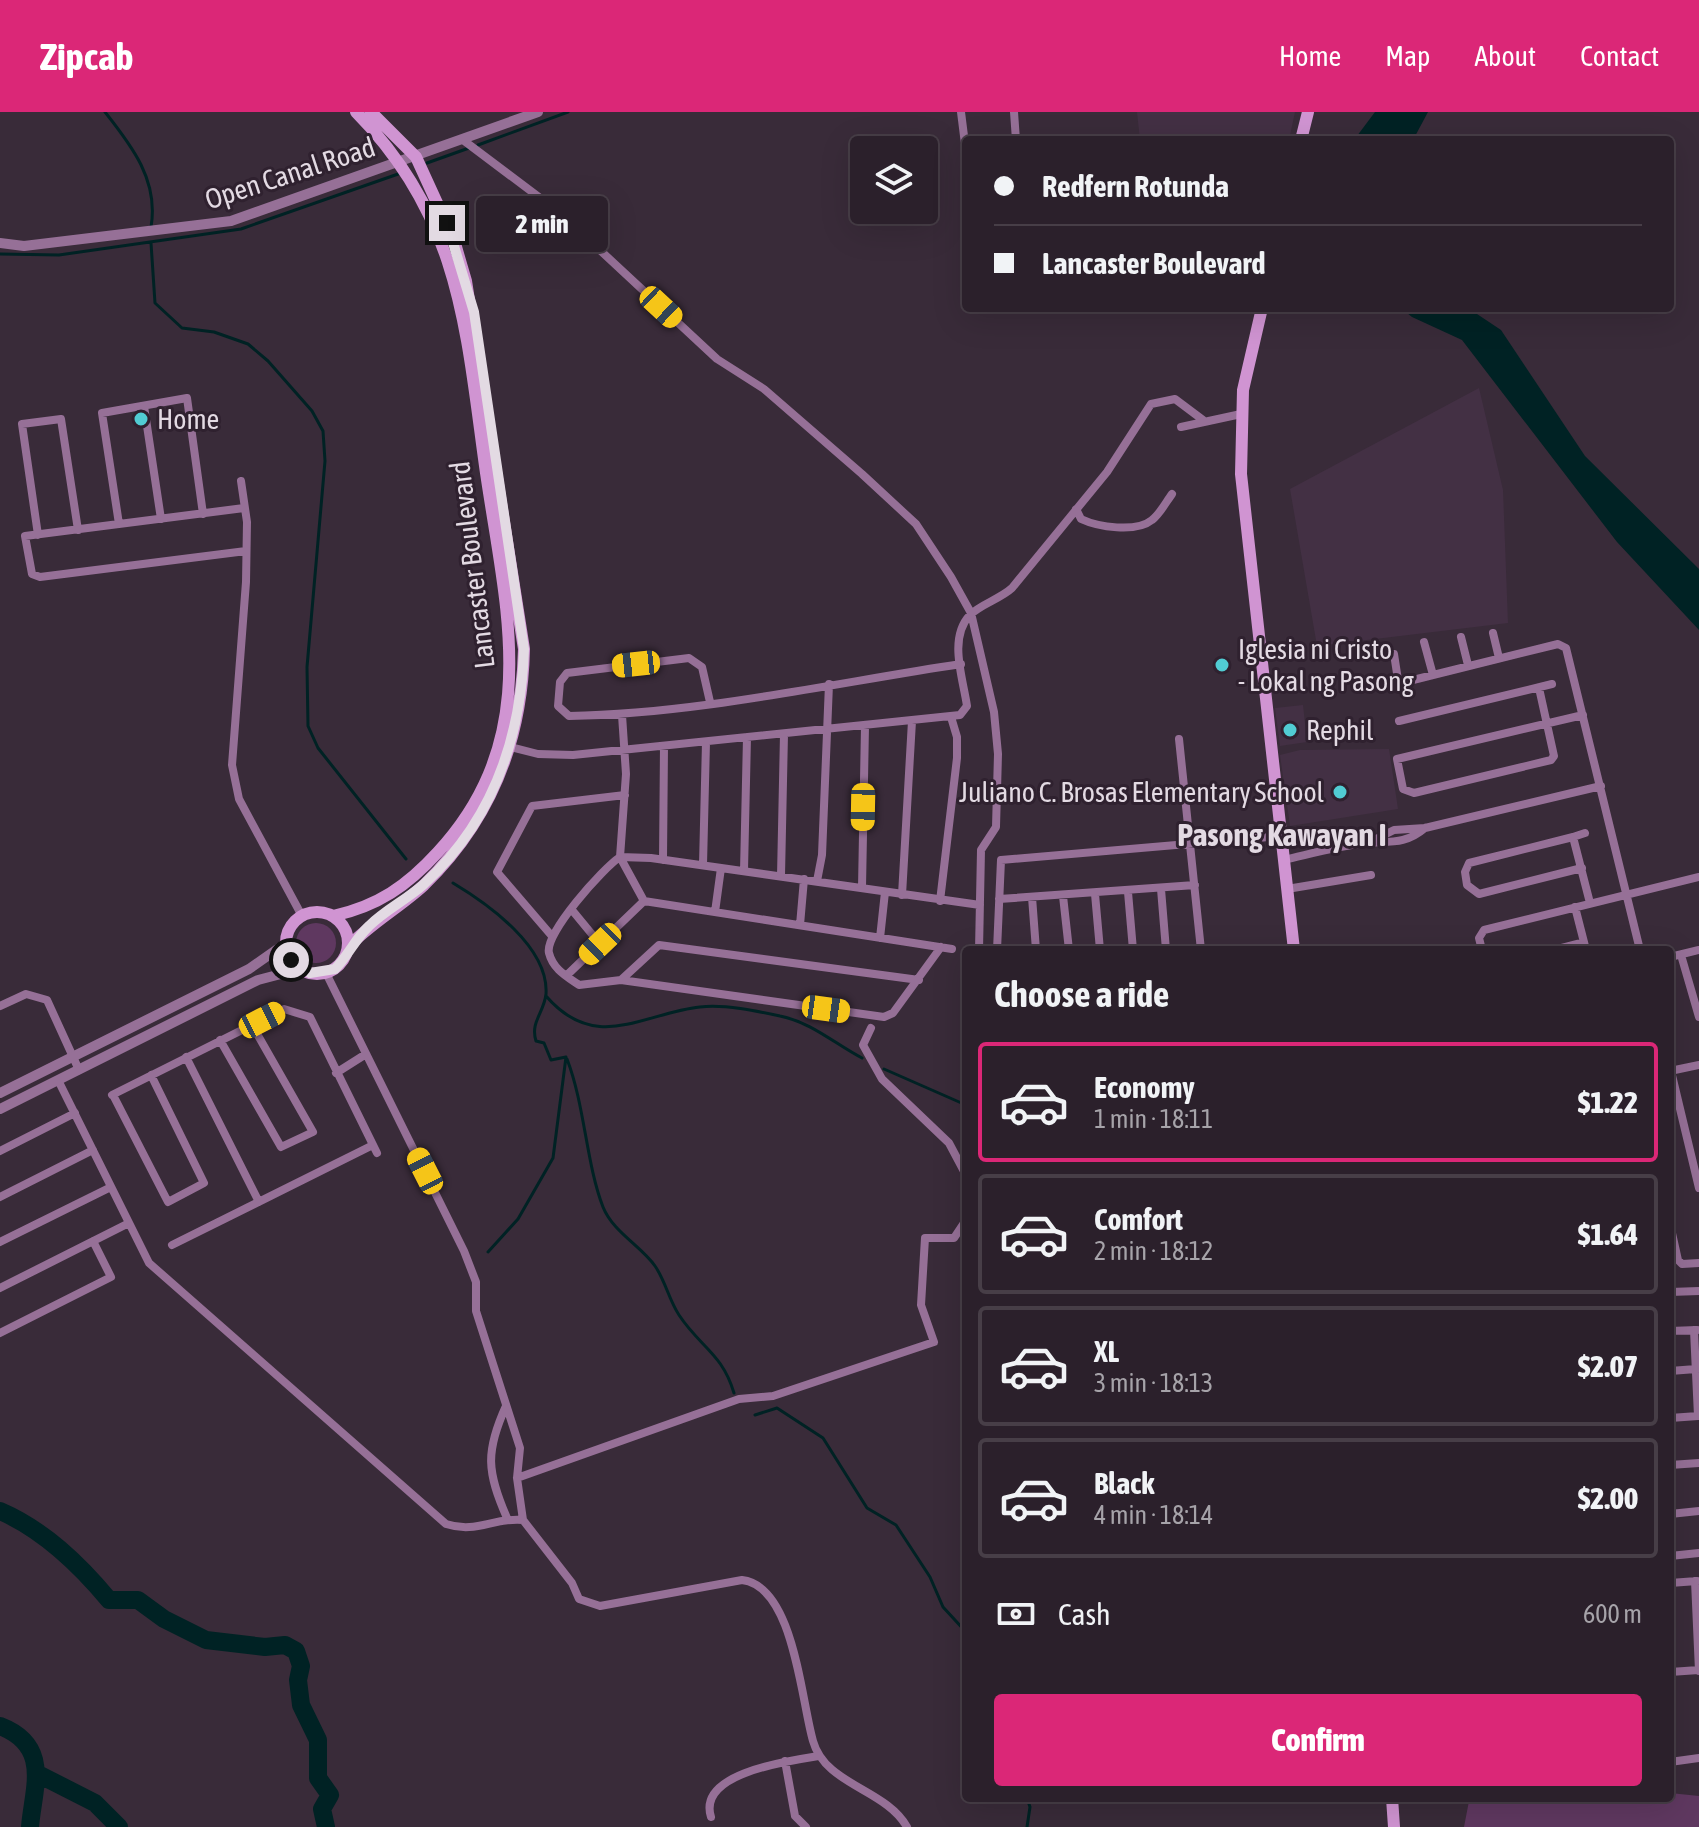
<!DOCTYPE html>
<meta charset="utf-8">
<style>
body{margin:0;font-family:"Asap Condensed",sans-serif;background:#332833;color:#f1f3f6;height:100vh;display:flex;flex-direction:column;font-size:30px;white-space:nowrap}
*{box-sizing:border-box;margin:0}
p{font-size:26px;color:#a6a3a9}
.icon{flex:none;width:44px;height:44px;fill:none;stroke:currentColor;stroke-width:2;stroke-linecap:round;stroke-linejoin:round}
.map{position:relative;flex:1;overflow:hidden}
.details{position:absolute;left:962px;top:834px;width:712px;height:856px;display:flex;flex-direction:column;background:#2b202b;border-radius:8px;box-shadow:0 8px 32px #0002,0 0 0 2px #473e47}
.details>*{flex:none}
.top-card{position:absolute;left:962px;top:24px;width:712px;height:176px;border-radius:8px;box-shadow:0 8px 32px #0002,0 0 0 2px #473e47;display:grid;align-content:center;height:176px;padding:0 32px;background:#2b202b}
.fabs{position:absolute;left:850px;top:24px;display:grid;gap:16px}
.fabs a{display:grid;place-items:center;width:88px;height:88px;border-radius:8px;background:#2b202b;box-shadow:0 8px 32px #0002,0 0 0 2px #473e47;font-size:40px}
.end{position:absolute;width:36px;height:36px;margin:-18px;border:10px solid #e3dae3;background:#111;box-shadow:0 0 0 4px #111}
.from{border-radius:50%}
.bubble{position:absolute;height:56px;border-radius:8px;background:#2b202b;box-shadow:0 8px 32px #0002,0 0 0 2px #473e47;font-size:26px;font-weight:800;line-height:56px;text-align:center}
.car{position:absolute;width:24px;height:48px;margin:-24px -12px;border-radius:10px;box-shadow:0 0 6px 2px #0007;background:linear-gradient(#f5c518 24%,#345 0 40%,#f5c518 0 76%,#345 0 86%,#f5c518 0)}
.top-card b{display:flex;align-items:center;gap:28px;height:76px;font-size:30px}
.top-card b+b{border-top:2px solid #473e47}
.top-card i{width:20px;height:20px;background:#f1f3f6}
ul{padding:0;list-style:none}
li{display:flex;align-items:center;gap:24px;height:120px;margin:0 16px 12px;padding:0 16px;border:4px solid #473e47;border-radius:8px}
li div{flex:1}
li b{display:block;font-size:30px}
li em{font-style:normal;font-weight:800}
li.on{border-color:#db2777}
li>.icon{width:72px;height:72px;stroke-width:1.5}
h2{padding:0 32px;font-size:36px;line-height:96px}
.pay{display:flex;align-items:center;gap:20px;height:88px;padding:0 32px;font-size:30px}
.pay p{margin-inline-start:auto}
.cta{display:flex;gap:16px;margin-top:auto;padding:16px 32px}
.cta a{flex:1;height:92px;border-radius:8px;background:#db2777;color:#fff;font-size:32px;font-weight:800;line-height:92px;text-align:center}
header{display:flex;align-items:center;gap:48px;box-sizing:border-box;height:112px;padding:0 40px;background:#db2777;color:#fff}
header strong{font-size:38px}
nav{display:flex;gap:44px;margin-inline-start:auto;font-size:28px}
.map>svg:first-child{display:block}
.built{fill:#433044}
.green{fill:#5f3860}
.water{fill:#002224}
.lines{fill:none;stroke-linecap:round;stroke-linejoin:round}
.stream{stroke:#002224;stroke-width:3}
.river{stroke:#002224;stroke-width:18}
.minor{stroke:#967097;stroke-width:8}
.tertiary{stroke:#967097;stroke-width:10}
.secondary{stroke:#d094d2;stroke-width:12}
.route{stroke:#e3dae3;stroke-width:10}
.poi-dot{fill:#51ccd3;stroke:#2f212f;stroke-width:3}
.labels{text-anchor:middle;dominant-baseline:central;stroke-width:6;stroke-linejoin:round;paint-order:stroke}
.street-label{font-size:28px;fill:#e3dae3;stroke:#2f212f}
.poi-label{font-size:28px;fill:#e3dae3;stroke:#2f212f;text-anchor:start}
.quarter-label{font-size:32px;font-weight:bold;fill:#e3dae3;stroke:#2f212f}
</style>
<header>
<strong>Zipcab</strong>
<nav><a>Home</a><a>Map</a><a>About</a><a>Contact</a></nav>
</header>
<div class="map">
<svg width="1699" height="1715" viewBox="0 0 1699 1715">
<rect width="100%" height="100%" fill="#392b39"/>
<path class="built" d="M1137,0H1295L1289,28H1140Z
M1479,276L1503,378L1508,511L1317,534L1290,377Z
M1303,593L1307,630L1280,634L1275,596Z
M1389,637L1398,697L1290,714L1280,643L1300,638Z"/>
<path class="green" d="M296 831a20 20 0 1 1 40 0a20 20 0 1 1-40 0Z
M1670,1681L1699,1684V1715H1464L1469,1689L1670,1686Z"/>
<path class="water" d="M1375,0H1428L1413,28H1354Z
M1401,196H1468L1501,218L1585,344L1699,457V518L1617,430L1462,228L1412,205Z"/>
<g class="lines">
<path class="stream" d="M105,0C132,34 159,69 151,115
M478,33L568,0
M427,51L469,36
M151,131L155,191L182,216L214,220L248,232L268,249L312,299L323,319L325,349L307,555L308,614L318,636L406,747
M0,142L59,143L241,117L401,61
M453,771C488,792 549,835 546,882C544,901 530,910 536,929L544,931L551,948L566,945L553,1046L518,1107L488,1140
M546,884C596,942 643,901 700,895C724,892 757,899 780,904C811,910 835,932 862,946
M567,947C585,994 586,1051 603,1095C613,1120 641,1134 655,1154C665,1168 669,1188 679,1203C700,1235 722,1241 734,1281
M884,957L966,993
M755,1303L777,1296L823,1326L867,1396L896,1413L930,1465L943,1495L966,1520
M1027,1715L1030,1695L1027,1686"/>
<path class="river" d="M0,1399C44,1418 79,1452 109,1488H138L164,1507L206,1528L265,1535L285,1533L296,1539L301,1554L298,1568L301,1593L318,1628V1666L330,1683L322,1697L326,1715
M0,1614C52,1634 33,1677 30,1715
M38,1662L95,1691L119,1715"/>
<path class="minor" d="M961,0L966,40
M1014,0L1016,28
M463,28L560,101L717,247L764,277L862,362L916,412L951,465L971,501L994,600L998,642L996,715L981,738L979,838
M144,294L161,407
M1181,315L1241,302
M241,369L247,410L246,470L232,653L239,687L302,804
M244,396L25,424L32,462L40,465L246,439
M1076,397L1081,407C1098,415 1136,421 1152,408C1160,402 1166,390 1172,382
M119,412L102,301L187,286L203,402
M38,423L22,312L61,307L78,418
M1493,521L1499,546
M1461,525L1468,553
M1424,530L1433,563
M1394,542L1398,568L1405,570L1558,532L1566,536L1640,838
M1539,576L1554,644L1551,648L1414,681L1403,677L1397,647L1583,603
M710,590L702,555L689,546L567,561L560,570L558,594L569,604C697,602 834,571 961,552
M622,603L626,662L620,745L644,789
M1399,609L1552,572
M1179,627L1201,838
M507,634L538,642L573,643L960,603L967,594C963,566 948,526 970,503C981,492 1000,487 1012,476L1107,360L1151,292L1175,287L1203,308
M1573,725L1585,721
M1368,731L1394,718L1425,716L1601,674
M663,748L664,634
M1283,748C1310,742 1338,734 1366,731C1390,729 1405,733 1425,716
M703,753L706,630
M1582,756L1479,782L1467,773L1465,760L1469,751L1573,725L1590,791
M744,759L747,625
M781,764L784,622
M817,769L822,743L829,572
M862,776L865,614
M1161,777L1166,838
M1287,777L1371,763
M1128,780L1133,838
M1095,782L1100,838
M902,783L912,609
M1063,784L1069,838
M1032,785L1036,838
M999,787L1195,773
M940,789L957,646V625L951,605
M1575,795L1586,838
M572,798L600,832
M715,800L721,756
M800,813L804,767
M551,823L497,760L532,694L625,683
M880,826L885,780
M941,835L893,901L884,905L621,868L579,873C566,864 553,857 549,841C544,822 603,756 620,745L651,746L980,793
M997,838L1001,748L1281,724
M1482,838L1479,826L1484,818L1699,765
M1553,838L1584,830
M1681,843L1699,905
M1670,845L1699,838
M326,861L464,1139L476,1170V1199L520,1336L517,1366L523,1408
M566,864L644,789L952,837
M621,868L659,833L919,868
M0,894L26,882L47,888L79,958
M871,916L863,933L882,967L949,1031L966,1063
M220,928L281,1035L313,1020L252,913
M186,945L259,1090
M965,948H966
M1670,955L1699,1076
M1670,959L1699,953
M336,961L366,942
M58,968L149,1151L446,1412C477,1422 493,1405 523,1408L572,1471L579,1487L600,1494L742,1468C794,1474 801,1588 813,1629C825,1673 886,1677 907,1715
M112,983L284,897L310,905L377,1041
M113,983L168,1090L204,1071L151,963
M0,1039L75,1001
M0,1085L93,1038
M1670,1112L1678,1148L1682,1152L1699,1151
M0,1130L111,1075
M172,1133L373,1033
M0,1176L129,1111
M1670,1180L1699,1179
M1670,1219L1697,1218
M0,1221L111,1165L93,1129
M1670,1259L1696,1257
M506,1294C485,1340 487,1360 507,1406
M1670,1306L1698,1304L1694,1218
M1670,1353L1699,1351
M517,1366L739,1287L773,1284L934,1230L921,1193L925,1126H954L966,1108
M1670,1402L1699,1399
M1670,1444L1699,1441
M1695,1469L1699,1559
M1670,1471L1697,1469
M1670,1560L1699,1558
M785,1649L795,1704L806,1715
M1670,1650L1699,1646
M711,1705C697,1661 788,1649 819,1644"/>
<path class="tertiary" d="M0,131L24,134L231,109L538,0
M0,981L249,857L286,831
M0,997L258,868L300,857"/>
<path class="secondary" d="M1301,28L1308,0
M1262,196L1243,278L1241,362L1294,838
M286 831a31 31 0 1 1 62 0a31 31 0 1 1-62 0Z
M333,804C378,794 407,774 438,740C544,625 506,498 486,361C466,220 462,107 356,0
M348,835C371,811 400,795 424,773C491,708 522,629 524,537L466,169L454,128L416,45L371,0
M1392,1686L1394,1715"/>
</g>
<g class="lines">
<path class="route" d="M291,848L310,861L335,857C348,844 355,827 369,814C385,798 406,788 423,773C492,710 521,629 524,537L474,200L447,111"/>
</g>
<g class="poi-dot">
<circle cx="141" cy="307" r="8"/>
<circle cx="1222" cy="553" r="8"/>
<circle cx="1290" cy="618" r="8"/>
<circle cx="1340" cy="680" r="8"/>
</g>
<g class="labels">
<g class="street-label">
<text transform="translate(290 61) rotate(-18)">Open Canal Road</text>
<text transform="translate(472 453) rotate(-97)">Lancaster Boulevard</text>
</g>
<g class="poi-label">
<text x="157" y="307">Home</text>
<text x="1238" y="537">Iglesia ni Cristo<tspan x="1238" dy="32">- Lokal ng Pasong</tspan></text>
<text x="1306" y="618">Rephil</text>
<text x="1324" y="680" text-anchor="end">Juliano C. Brosas Elementary School</text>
</g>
<g class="quarter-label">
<text x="1282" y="722">Pasong Kawayan I</text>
</g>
</g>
</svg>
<div class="fabs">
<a><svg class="icon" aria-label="layers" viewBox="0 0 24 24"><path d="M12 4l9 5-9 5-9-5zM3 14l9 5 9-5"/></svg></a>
</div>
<i class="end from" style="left:291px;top:848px"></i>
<i class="end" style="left:447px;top:111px"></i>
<div class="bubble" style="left:476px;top:84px;width:132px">2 min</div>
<i class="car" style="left:661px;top:195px;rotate:133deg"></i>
<i class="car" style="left:636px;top:552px;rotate:264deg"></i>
<i class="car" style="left:863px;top:695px;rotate:181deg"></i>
<i class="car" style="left:600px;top:832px;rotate:226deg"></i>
<i class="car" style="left:826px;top:897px;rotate:98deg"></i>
<i class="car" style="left:262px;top:908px;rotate:63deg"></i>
<i class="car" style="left:425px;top:1059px;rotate:333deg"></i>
<div class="top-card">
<b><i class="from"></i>Redfern Rotunda</b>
<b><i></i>Lancaster Boulevard</b>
</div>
<section class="details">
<h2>Choose a ride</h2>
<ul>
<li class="on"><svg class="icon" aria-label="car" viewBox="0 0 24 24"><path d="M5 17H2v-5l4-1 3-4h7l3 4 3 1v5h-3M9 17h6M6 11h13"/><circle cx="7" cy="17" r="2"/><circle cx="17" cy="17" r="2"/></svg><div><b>Economy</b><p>1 min · 18:11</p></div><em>$1.22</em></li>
<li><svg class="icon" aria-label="car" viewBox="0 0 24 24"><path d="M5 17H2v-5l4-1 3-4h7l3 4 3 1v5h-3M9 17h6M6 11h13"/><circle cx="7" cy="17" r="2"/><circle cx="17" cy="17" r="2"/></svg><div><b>Comfort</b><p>2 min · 18:12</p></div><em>$1.64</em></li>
<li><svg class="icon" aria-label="car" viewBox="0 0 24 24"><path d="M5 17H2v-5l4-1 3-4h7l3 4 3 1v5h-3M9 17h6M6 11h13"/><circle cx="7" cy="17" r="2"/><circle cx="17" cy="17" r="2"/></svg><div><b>XL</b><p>3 min · 18:13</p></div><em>$2.07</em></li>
<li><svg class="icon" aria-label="car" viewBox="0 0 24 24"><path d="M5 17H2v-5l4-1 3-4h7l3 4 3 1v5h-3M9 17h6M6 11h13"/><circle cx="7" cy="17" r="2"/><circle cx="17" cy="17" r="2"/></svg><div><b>Black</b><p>4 min · 18:14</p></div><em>$2.00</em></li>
</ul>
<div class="pay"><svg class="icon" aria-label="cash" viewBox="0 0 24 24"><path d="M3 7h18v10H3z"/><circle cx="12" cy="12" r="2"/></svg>Cash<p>600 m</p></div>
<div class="cta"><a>Confirm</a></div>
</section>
</div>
